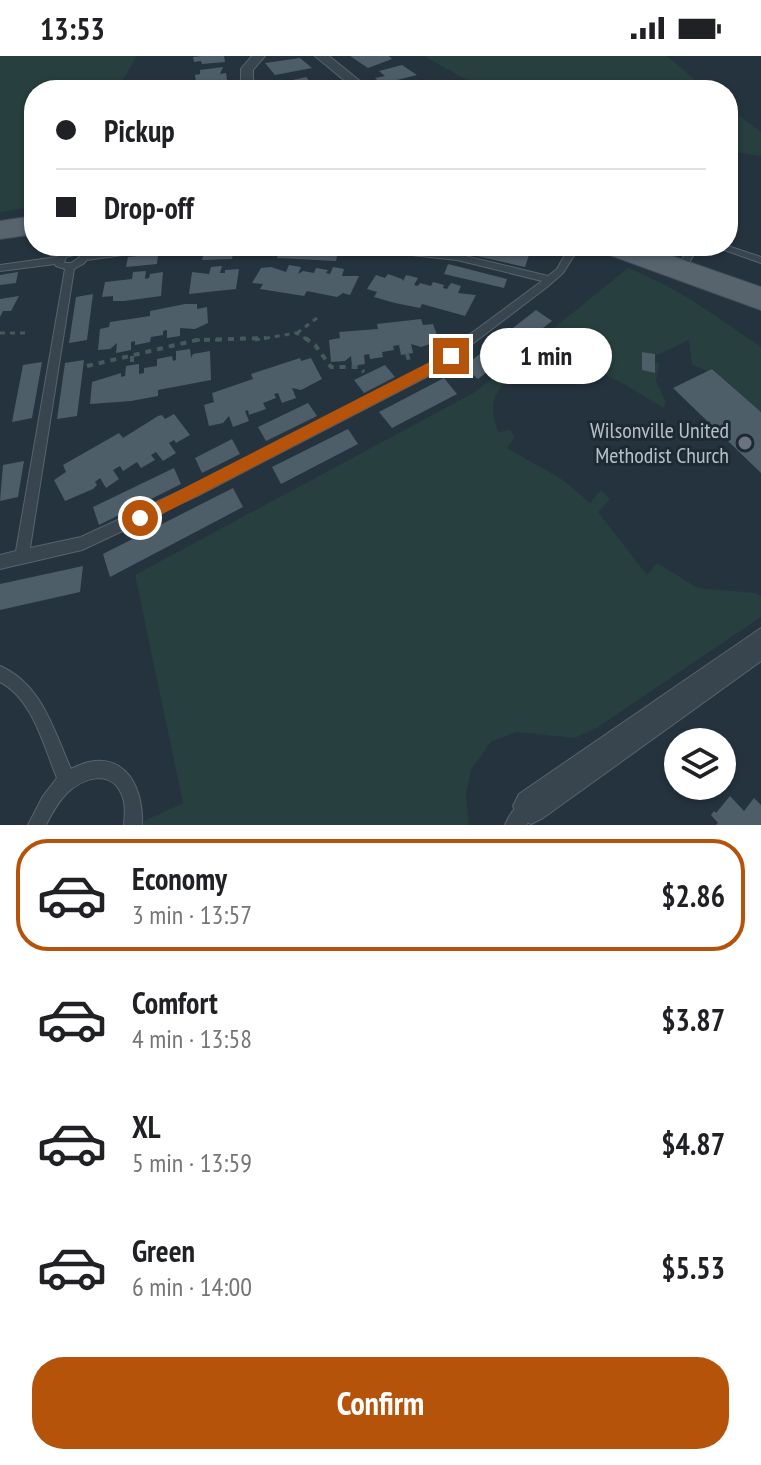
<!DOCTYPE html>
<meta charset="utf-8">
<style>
body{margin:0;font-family:"PT Sans Narrow",sans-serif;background:#f2f2f2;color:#202124;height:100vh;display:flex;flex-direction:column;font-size:30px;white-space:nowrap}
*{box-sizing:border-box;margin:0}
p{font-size:26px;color:#757577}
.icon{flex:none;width:44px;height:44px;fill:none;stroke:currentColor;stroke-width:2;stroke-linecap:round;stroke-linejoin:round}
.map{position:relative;height:769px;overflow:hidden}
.details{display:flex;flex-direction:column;background:#fff;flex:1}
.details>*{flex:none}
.top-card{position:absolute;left:24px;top:24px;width:714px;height:176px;border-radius:32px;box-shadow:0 2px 6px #0004;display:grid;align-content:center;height:176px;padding:0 32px;background:#fff}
.fabs{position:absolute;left:664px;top:672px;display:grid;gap:16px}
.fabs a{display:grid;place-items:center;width:72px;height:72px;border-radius:50%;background:#fff;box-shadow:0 2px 6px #0004;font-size:40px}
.end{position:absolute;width:36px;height:36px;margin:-18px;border:10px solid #b45309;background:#fff;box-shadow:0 0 0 4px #fff}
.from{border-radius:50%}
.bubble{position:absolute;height:56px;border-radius:28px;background:#fff;box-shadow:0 2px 6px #0004;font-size:26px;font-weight:600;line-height:56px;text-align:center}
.top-card b{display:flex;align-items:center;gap:28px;height:76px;font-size:30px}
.top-card b+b{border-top:2px solid #e0e0e0}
.top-card i{width:20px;height:20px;background:#202124}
ul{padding:14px 0 0;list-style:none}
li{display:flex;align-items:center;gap:24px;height:112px;margin:0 16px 12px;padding:0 16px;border:4px solid transparent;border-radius:32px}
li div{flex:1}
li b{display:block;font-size:30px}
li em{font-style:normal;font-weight:600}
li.selected{border-color:#b45309}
li>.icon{width:72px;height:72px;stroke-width:1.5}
.action{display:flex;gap:16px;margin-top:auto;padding:16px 32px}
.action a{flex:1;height:92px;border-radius:32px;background:#b45309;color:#fff;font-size:32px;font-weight:600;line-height:92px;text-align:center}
.status{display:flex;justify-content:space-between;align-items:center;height:56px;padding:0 40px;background:#fff;direction:ltr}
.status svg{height:22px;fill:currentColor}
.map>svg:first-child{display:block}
.green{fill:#273f3e}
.building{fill:#4e5e69}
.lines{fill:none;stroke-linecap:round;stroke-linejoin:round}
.service-casing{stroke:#57636c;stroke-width:2}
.minor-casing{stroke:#57636c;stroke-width:2}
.primary-casing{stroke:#424e57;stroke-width:2}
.path-far1{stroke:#455b5b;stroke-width:3;stroke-dasharray:5 5;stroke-linecap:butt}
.path{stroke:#455b5b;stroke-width:4;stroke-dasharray:6 6;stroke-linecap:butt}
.service{fill:#39454e;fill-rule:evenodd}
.minor{fill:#39454e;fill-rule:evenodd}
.primary{fill:#57646e;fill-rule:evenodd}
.route{fill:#b45309}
.worship-dot{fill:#6b7280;stroke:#1e2a33;stroke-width:3}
.labels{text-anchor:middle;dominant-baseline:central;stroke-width:6;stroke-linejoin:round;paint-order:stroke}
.poi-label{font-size:22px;fill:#b5c0c9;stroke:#1e2a33;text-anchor:end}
</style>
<div class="status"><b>13:53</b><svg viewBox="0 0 49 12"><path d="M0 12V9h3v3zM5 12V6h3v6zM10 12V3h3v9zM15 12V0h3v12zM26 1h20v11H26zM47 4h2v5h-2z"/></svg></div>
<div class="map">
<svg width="761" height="769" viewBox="0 0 761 769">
<rect width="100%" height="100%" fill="#25333e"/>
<path class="green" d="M0,0H137L117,34H34V151L0,156Z
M424,0H667L707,34H484Z
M728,51L761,76V100L728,95Z
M628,212C681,233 715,260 761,291V356L713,313L707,315L692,308L689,284L657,299L642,296V314L655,317V306L659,308L656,325L666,346L663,352C632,332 599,312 563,303V313L549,312L546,300C527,304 501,325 494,344C491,354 495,366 498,376L510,374L515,381L507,392L563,424L590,447L601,434L610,443L598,456L647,519L657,507L698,532L756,537L761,540V561L598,671L575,682L516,676L491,686L471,714L466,738L469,769H143L144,765L183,747L135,519L475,336Z"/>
<path class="building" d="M201,0H224L225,6L202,8L201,5L194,6L193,1Z
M350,0H389L392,3L368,12Z
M300,2L312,12L275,19L265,7Z
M402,9L417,19L381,28L375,22L385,20L379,15Z
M223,11L220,18L226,17L227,24L196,27L195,19L200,18V14Z
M306,21L318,34H285L279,27Z
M412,25L422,34H393L389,31Z
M456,190H486L529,199L525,211L454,195Z
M280,192L338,195L336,205L277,202Z
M234,193L232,203L202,204L205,194Z
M158,198L157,208L126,211L128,201Z
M448,208L507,223L504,232L444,218Z
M289,209L301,211L298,218L303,215L314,217L316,212L328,214L326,217L330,218L333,211L344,213L342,220H359L350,239L343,237L337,241L307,235L304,240L260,233L263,228L252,227L261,212L271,211L286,216Z
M222,210L220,217H225V214L239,213L236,233L189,238L192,216L209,218L211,211Z
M146,215L145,223L149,222L150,218L163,216L161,240L124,245H113V240L102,241L105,226L132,223L133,216Z
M18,216L16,227L0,229V219Z
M388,218L402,223L403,225L406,219L418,222L414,229L418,230L420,227L431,230L433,226L444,229L443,232L447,233L451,227L461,230L458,237L476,239L465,260L422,248L420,252L395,247L374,241L377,236L367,233L376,219L385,222Z
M93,238L87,284L69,287L76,241Z
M19,240L11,255H3L0,261V243Z
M185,248H197V253L207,251L208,267L195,273L180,272V280L167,282V274L163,275V279L151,281L150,286L135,289V285L131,286V294L116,297L117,287L110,293L98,294L100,273L109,271L110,266L150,260V255Z
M536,254L552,265L478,323L463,311Z
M421,263L423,269L433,268L439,285L421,291L411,288L413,297L401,299L399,289L393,290L394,294L382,296L383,301L370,303L369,298L364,299L365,308L352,310L351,300L345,305L331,306L329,284L340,282L339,276L378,273L377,268Z
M190,293L191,302L193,298L210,295L211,324L158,334V340L131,345L90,348L92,326L121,317V321L125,320L126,310L132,309L139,308V318L144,317V312L157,310V303L172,300L173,305L176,304V295Z
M642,296L655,298V317L642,314Z
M300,302L301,305L311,302L322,323L301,334L292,332L296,342L282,347L278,337L274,338L276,342L263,347L266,353L249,359L248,354L245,355L249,365L233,371L229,360L223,367L209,370L204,349L214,346L212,337L253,323L251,318Z
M84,304L77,360L57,363L65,307Z
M42,306L32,362L12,366L23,309Z
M385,309L395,321L364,337L354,324Z
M712,313L761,356V417L673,332Z
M444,322L457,338L392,372L379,356Z
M308,347L317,360L266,385L258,371Z
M174,358L190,379L176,387L174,384L169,387L176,397L163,405L156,396L151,399L155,404L141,412L137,406L123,415L120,410L113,414L119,423L106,432L100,422L95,426L97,429L93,433L65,445L54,424L66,416L63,409L119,377L123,382L158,360L162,359L165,363Z
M348,373L358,388L281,428L272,411Z
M232,383L240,398L202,417L195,402Z
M24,405L18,441L0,445L3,409Z
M174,412L181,428L99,469L93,451Z
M233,432L243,451L110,521L103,498Z
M83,510L80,536L0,554V528Z
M730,740L744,755L754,742L761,749V769H716L718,767L711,759L714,755L716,757Z"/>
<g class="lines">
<g class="service-casing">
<path id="service" d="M143,190H170L165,193L87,204L83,208L74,213L30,492L81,481L189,431L426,311L542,225L457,204L357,193L352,190H384L457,198L548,220L557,213L570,190H580L563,217L547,231L434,317L199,439L82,494L0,513V499L16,495L65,213L56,210L55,208L0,215V209L57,201L59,197L78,192L88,197ZM77,198L80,201L71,207H64L66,201Z
M693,190H706L695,196L685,215H679L677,213L688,192Z
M713,190H728L761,201V207Z
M0,610C42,628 54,675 71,713C118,688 144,724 142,769H124C125,758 126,747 121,737C110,713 83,722 67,737C58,746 52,757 46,769H28L43,740L57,722C44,691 33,643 0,626Z
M530,741L536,744L539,750L526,769H505C509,758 519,746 530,741Z"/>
</g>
<g class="minor-casing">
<path id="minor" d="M252,0H265L253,14V23L261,34H247L241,23V13Z
M315,0H329L371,34H356Z
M761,572V605L543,762L531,768L519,762L513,750L519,738Z"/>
</g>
<g class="primary-casing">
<path id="primary" d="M34,160V178L0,183V165Z
M600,190H643L761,231V254L604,197Z"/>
</g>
<path class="path-far1" d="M0,277H27
M297,277L317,262
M195,284H222
M255,284L296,277L308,284"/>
<path class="path" d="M305,282L315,289L331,311H358L364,316
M407,298L410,308
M132,300V309
M87,310L197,284L266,282"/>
<use href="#service" class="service"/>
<use href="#minor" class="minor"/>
<use href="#primary" class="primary"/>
</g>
<path class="route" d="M451,295L457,300L455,303L434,317L145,467H135V457Z"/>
<circle class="worship-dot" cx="745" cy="387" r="8"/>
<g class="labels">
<g class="poi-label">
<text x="729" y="374">Wilsonville United<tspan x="729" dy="25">Methodist Church</tspan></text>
</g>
</g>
</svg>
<div class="fabs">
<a><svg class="icon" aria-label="layers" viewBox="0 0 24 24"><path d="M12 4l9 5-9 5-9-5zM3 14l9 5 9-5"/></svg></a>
</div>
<i class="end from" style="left:140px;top:462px"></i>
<i class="end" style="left:451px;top:300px"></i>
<div class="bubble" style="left:480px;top:272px;width:132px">1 min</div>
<div class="top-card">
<b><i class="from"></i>Pickup</b>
<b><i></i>Drop-off</b>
</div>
</div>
<section class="details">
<ul>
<li class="selected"><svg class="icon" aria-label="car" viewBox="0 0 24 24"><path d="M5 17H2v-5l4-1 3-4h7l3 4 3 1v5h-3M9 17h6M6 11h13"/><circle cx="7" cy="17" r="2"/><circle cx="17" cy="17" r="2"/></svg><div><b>Economy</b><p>3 min · 13:57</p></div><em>$2.86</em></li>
<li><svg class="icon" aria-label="car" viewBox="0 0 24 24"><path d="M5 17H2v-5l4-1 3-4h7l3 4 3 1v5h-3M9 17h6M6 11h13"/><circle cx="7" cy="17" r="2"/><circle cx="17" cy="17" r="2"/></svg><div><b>Comfort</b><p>4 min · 13:58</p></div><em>$3.87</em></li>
<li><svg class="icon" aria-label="car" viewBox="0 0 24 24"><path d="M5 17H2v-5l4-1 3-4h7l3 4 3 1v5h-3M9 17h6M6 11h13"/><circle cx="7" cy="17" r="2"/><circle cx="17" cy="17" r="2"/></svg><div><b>XL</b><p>5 min · 13:59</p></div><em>$4.87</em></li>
<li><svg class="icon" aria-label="car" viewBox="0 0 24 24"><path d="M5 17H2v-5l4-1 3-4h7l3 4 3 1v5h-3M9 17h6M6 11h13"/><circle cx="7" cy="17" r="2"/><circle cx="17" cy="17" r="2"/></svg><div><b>Green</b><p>6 min · 14:00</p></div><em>$5.53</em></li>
</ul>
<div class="action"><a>Confirm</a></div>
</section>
